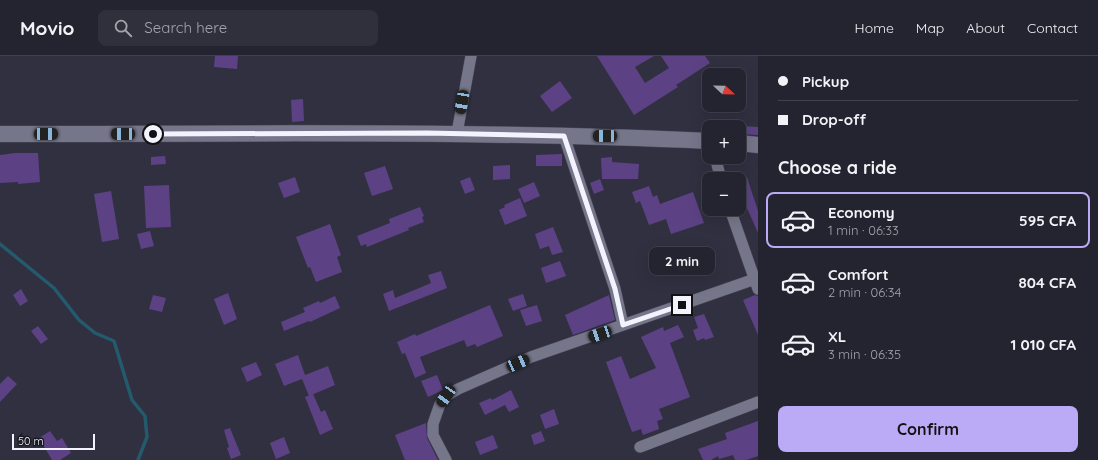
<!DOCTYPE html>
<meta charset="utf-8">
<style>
body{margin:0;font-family:Quicksand,sans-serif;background:#30303d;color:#f1f3f6;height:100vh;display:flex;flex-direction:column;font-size:15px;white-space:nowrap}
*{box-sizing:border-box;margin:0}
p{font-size:13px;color:#a3a4ab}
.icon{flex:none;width:22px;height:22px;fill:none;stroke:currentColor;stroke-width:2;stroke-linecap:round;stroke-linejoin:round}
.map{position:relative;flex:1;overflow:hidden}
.side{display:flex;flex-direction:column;background:#242431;width:340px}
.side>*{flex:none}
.top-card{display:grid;align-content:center;height:88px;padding:0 20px;background:#242431}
.needle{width:26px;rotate:112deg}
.fabs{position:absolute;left:702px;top:12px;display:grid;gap:8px}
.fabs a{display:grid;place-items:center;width:44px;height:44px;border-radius:8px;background:#242431;box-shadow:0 4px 16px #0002,0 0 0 1px #41414d;font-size:20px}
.scale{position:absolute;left:12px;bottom:10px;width:83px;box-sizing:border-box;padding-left:4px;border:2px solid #f3f3ff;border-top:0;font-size:11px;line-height:14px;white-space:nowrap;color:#f3f3ff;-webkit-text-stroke:3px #181921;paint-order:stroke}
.end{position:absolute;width:18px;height:18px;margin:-9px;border:5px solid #f3f3ff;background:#111;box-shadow:0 0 0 2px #111}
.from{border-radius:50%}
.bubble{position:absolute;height:28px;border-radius:8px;background:#242431;box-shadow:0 4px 16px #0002,0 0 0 1px #41414d;font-size:13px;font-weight:700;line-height:28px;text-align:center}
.car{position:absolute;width:12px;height:24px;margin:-12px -6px;border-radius:5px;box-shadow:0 0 3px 1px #0007;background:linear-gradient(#222 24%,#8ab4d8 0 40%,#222 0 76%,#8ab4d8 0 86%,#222 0)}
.top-card b{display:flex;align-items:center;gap:14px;height:38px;font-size:15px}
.top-card b+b{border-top:1px solid #41414d}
.top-card i{width:10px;height:10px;background:#f1f3f6}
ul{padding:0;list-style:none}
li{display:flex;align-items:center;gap:12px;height:56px;margin:0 8px 6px;padding:0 12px;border:2px solid transparent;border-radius:8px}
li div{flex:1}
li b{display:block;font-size:15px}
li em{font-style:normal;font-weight:700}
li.current{border-color:#bbaaf6}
li>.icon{width:36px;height:36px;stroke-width:1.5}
h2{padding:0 20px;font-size:18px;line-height:48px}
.cta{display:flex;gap:8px;margin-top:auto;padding:8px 20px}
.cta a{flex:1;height:46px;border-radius:8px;background:#bbaaf6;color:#111;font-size:16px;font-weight:700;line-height:46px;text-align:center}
header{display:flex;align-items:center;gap:24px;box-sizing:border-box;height:56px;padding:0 20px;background:#242431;border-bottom:1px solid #41414d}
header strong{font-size:19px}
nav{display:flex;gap:22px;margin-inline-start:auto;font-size:14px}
.search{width:280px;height:36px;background:#30303d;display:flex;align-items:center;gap:10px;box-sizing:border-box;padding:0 14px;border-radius:8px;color:#a3a4ab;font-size:15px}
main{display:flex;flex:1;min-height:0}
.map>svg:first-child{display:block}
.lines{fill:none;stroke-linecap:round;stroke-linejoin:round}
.stream{stroke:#235b6d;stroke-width:3.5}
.building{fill:#5c4284}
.street-casing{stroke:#4d4d5b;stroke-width:12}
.secondary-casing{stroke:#4d4d5b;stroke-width:17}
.street{stroke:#75768a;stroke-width:11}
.secondary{stroke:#75768a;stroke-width:16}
.route{stroke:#f3f3ff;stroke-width:5}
</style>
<header>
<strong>Movio</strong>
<div class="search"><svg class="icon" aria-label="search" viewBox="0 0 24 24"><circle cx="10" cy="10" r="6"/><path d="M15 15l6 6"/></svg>Search here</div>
<nav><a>Home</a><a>Map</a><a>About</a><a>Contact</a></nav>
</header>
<main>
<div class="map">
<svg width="758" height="404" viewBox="0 0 758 404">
<rect width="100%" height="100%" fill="#303041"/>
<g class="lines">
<path class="stream" d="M0,188L54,232L79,264L95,277L114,285L132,344L145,360L147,381L138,404"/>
</g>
<path class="building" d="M215,0H238L237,13L214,11Z
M597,0H654L635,11L645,27L669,12L661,0H705L710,7L676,29L678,31L634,59Z
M560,25L572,42L552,56L540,40Z
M303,43L304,65L292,66L291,44Z
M739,70L758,71V79L739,78Z
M15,97H38L40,126L18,128V126L0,127V99Z
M562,98V110H536V99Z
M165,100L166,108L151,109V101Z
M612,101V106L639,108L638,123H602L601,102Z
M510,109V123L493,124V110Z
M385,110L393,133L372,140L364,117Z
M295,121L300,136L284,142L278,127Z
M470,121L475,134L465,138L460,125Z
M747,121L758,155V177L739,134V124Z
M600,123L604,134L594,138L590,127Z
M534,126L540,140L524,147L518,133Z
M169,129L171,171L146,172L144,130Z
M649,130L653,141L657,139L660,148L693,136L704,167L671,178L666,163L649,169L640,145L636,147L632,136Z
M111,135L119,183L102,186L94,138Z
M520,142L527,160L505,169L499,154L505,151L504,149Z
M420,151L424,160L422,161L424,166L408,172L409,174L367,191L366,188L361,190L357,180L390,167L389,163Z
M330,168L341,199L337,201L342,216L316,226L310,211L308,212L296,181Z
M553,171L563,196L552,199L549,190L540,193L535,178Z
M150,175L154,190L141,193L137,178Z
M560,205L566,220L546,227L541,212Z
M441,215L447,232L389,255L383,238L393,234L395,242L412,235L431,227L428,219Z
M21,233L28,245L20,250L13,239Z
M228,237L237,263L224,269L214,243Z
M523,238L527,250L513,255L508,243Z
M153,239L166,242L162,256L149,253Z
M609,239L615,264L573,279L565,259Z
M755,239L758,240V279L743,244Z
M335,240L340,252L310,266L309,265L284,275L281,266L305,256L303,252L319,245L320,247Z
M490,249L503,280L477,291L475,288L467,291L464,284L420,301L426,317L415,322L405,297L402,298L397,286L415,278L416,280Z
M537,249L542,265L526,270L520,254Z
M704,258L714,281L705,284L704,282L697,285L693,274L698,272L694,261Z
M678,269L684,281L670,287L690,341L659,353L663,363L657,365L659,373L643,379L641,373L632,376L606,306L621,300L630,323L656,312L641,281L663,271L664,275Z
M38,270L48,283L41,288L31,275Z
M298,299L305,319L328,310L335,329L309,340L302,323L284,330L275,308Z
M256,306L262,319L247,326L241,312Z
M437,319L443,334L428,341L421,325Z
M8,320L17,328L0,346V328Z
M511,334L519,351L509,356L505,349L485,359L479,347L491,342L492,344Z
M313,338L321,356L325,354L333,373L320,379L305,341Z
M554,353L559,368L545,373L540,359Z
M758,365V400L746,404H735L733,399L719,403L718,400L711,404H703L698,393L727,383L725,377Z
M426,367L427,382L438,404H405L395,379Z
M230,372L241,399L231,403L227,392L229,391L224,374Z
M50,375L57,385L62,382L71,397L60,404H52L39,382Z
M541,375L545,385L534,389L531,379Z
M493,379L498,392L480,399L475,386Z
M284,381L290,397L276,403L270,387Z"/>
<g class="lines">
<g class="street-casing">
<path id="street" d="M457,77L471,0
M564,80L615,233L623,269
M715,101L721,123
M730,153L758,233
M640,391L758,346
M446,404L433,379V368L440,348L446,340L458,333L531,301L755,223"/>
</g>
<g class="secondary-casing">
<path id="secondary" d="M0,78C236,78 473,74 709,85
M739,87L758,89"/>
</g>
<use href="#street" class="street"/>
<use href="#secondary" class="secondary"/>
</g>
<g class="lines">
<path class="route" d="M153,78L427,77L564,80L615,233L623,269L682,249"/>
</g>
</svg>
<div class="fabs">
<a><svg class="needle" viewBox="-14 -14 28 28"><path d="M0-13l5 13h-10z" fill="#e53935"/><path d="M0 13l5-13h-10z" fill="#a3a4ab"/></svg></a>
<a>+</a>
<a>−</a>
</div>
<div class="scale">50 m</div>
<i class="end from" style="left:153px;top:78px"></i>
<i class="end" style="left:682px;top:249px"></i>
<div class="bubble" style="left:649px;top:191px;width:66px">2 min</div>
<i class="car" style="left:462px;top:46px;rotate:190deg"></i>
<i class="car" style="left:46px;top:78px;rotate:90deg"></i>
<i class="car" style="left:123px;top:78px;rotate:270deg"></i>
<i class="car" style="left:605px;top:80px;rotate:270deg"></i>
<i class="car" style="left:600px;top:278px;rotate:251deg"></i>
<i class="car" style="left:518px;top:307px;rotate:66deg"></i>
<i class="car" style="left:446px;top:340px;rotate:215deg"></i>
</div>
<section class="side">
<div class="top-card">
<b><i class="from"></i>Pickup</b>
<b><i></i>Drop-off</b>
</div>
<h2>Choose a ride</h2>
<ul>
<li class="current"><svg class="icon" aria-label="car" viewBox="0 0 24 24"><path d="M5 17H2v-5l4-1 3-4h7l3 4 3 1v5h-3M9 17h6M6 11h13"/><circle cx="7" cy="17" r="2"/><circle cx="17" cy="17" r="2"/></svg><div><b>Economy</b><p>1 min · 06:33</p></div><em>595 CFA</em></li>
<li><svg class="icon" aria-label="car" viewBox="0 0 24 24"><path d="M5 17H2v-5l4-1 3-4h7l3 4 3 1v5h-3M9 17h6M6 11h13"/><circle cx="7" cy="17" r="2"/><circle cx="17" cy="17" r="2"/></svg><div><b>Comfort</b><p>2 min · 06:34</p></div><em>804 CFA</em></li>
<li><svg class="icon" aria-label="car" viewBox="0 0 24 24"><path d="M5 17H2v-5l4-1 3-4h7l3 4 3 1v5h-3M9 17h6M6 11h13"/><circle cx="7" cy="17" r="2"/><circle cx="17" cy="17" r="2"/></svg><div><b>XL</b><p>3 min · 06:35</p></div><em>1 010 CFA</em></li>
</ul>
<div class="cta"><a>Confirm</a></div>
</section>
</main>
